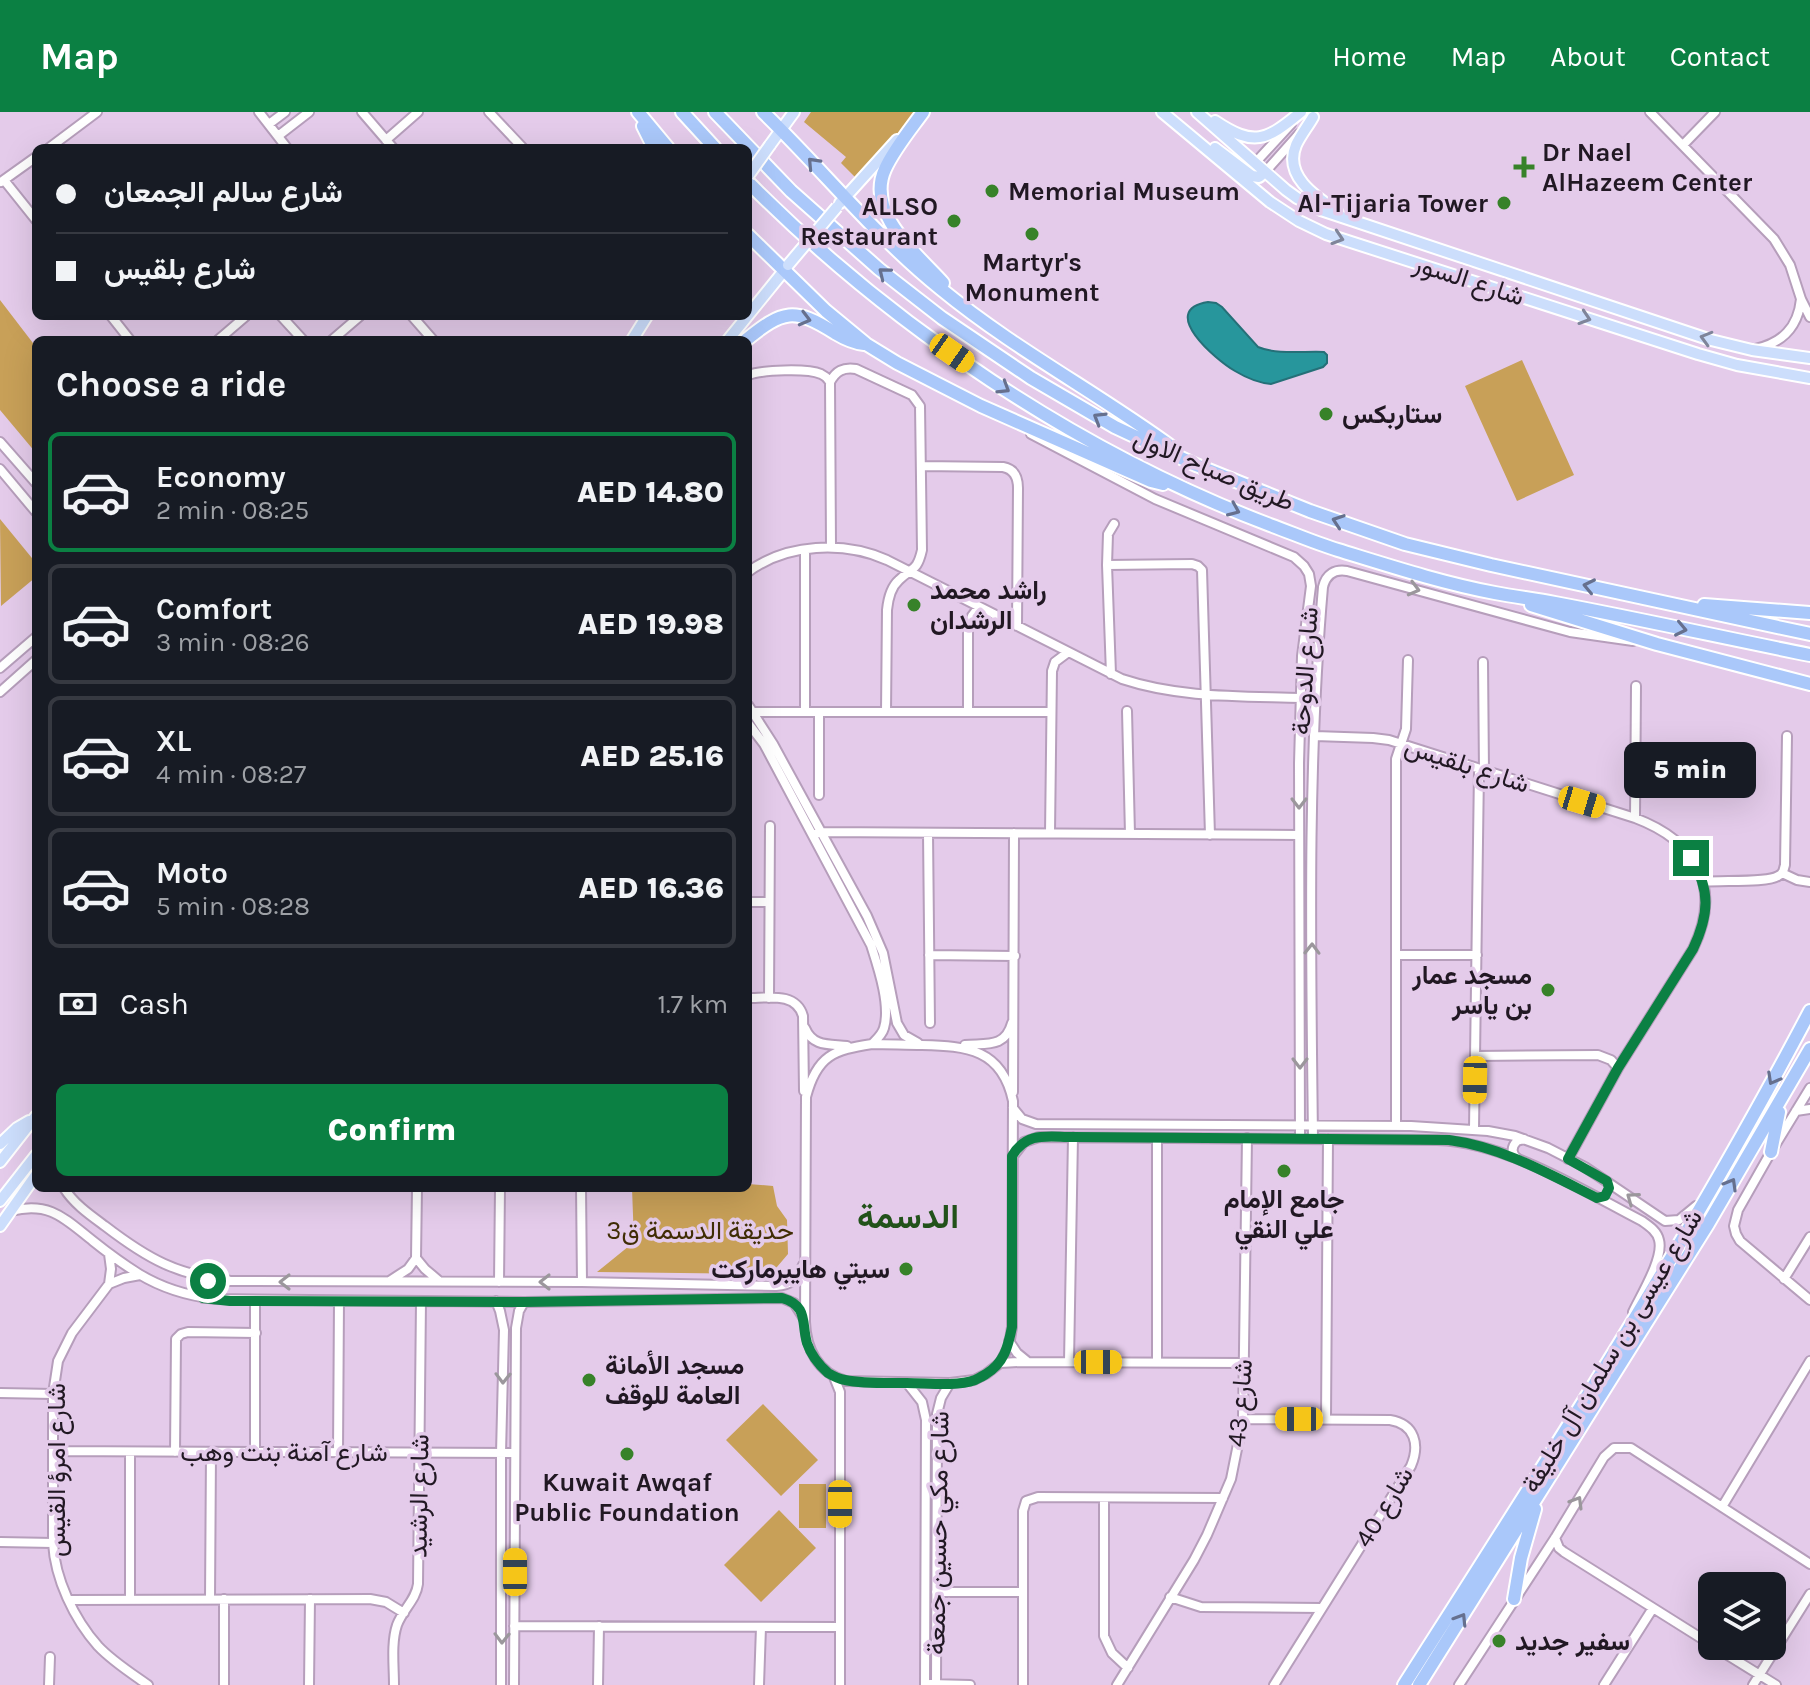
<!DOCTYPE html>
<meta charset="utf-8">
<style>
body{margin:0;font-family:Karla,Vazirmatn,sans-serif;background:#242831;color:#f1f3f6;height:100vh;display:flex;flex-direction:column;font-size:30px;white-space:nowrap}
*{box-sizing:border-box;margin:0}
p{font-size:26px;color:#9ea1a6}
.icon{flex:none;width:44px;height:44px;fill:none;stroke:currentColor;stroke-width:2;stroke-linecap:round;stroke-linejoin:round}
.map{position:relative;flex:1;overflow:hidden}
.drawer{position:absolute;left:32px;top:224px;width:720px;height:856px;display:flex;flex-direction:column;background:#171b24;border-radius:12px;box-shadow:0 8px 32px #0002}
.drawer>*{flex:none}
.guide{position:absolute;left:32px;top:32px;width:720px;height:176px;border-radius:12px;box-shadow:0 8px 32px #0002;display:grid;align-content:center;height:176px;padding:0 24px;background:#171b24}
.tools{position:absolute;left:1698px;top:1460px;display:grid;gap:16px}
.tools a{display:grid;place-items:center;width:88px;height:88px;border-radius:12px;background:#171b24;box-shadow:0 8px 32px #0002;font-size:40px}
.end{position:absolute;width:36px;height:36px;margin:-18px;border:10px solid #0b8043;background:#fff;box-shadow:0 0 0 4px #fff}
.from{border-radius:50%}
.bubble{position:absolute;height:56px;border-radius:12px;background:#171b24;box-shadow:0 8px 32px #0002;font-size:26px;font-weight:800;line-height:56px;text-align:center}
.car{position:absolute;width:24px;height:48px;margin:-24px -12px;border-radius:10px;box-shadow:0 0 6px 2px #0007;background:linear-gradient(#f5c518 24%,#345 0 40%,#f5c518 0 76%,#345 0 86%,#f5c518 0)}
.guide b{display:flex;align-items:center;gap:28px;height:76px;font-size:30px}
.guide b+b{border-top:2px solid #363941}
.guide i{width:20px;height:20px;background:#f1f3f6}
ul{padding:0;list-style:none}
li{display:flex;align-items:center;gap:24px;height:120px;margin:0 16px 12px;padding:0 8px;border:4px solid #363941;border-radius:12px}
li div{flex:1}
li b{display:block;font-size:30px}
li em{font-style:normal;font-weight:800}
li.selected{border-color:#0b8043}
li>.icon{width:72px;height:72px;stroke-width:1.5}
h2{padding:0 24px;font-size:36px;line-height:96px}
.pay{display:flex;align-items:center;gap:20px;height:88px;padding:0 24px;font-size:30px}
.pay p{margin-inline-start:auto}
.button{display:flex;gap:16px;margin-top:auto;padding:16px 24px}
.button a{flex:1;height:92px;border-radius:12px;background:#0b8043;color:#fff;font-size:32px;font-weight:800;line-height:92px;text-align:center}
header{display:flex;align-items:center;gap:48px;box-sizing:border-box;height:112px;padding:0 40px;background:#0b8043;color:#fff}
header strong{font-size:38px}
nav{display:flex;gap:44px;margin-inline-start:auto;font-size:28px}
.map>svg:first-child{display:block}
.green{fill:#c8a058}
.water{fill:#27969c;stroke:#257078;stroke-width:2}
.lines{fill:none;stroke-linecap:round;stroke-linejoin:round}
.minor-casing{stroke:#b69ebb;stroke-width:12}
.major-casing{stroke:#fff;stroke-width:14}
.highway-casing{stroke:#fff;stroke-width:16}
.minor{stroke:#fff;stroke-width:8}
.major{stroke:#ccdefc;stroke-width:10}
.highway{stroke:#aac8fa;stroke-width:12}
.major-bridge-casing{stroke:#fff;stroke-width:14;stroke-linecap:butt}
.major-bridge{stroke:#ccdefc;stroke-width:10}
.oneway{stroke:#66708e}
.oneway2{stroke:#7f859a}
.oneway3{stroke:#9b979c}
.route{stroke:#0b8043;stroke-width:10}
.poi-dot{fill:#378229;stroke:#e4cbea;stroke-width:3}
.labels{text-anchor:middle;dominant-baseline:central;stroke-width:7;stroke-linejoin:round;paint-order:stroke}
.poi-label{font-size:26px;font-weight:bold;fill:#211823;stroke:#e4cbea;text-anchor:start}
.street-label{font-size:26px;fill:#211823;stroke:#e4cbea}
.park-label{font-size:26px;fill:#402d05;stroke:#e4cbea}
.district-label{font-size:34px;font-weight:bold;fill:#22521a;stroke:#e4cbea}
</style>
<header>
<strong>Map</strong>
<nav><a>Home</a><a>Map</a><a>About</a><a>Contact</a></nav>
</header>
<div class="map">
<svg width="1810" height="1573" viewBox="0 0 1810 1573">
<rect width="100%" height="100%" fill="#e4cbea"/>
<path class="green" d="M811,0H918L856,66L841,51L846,45L804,10Z
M0,188L36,235V341L0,298Z
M1522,248L1574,363L1517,389L1465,274Z
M0,407L36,451V465L1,494Z
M748,1072L773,1074L777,1094L787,1108L788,1142L771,1162L597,1160L634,1130L632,1076H748Z
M763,1292L818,1348L781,1384L726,1328Z
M799,1372H826V1416H799Z
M779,1398L816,1436L761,1490L724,1453Z"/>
<path class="water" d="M1208,190L1216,191L1222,195L1258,235C1277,243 1304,239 1324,240L1327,243V251L1323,255L1271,272C1259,271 1245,265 1235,259C1216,248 1157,198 1208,190Z"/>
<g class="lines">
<g class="minor-casing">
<path id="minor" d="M259,0L287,36
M362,0L393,36
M489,0L523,36
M1650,0L1774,127L1790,153L1801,187L1810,205
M269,12L285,0
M278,24L309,0
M386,28L418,0
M1683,33L1715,0
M49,36L97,0
M1255,51L1291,12
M1265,60L1299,22
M4,68L36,108
M1,70L36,45
M111,204L130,228
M281,204L303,228
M412,204L433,228
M218,228L246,204
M332,228L360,204
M1755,237C1782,231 1798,216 1801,187
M748,263C762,258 807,256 821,262C827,265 826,265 830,270
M830,270C836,259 843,255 856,257L912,283L920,294L922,438C917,460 912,455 899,468C891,475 888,488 887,498L886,600
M830,270L831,435
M1031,322L1155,387L1294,445L1304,454L1309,462L1311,474L1302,544L1299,651L1300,1027
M0,330L36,371
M921,354L1003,355C1014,357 1018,365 1018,376L1017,514
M0,357L36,400
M805,438V600
M1107,453L1192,452L1198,454L1202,458L1210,723
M748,460C787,431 844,429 887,448L1122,567C1179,586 1241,584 1301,586
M1483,550L1484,659
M0,556L36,525
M1111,562L1107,453L1108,422L1114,412
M0,580L36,548
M748,593L773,632L867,804L883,841L897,911L904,923L918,931
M1127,599L1130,722
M753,600H1050
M819,600V683
M968,600V516L972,504L979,495
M748,611L764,632L871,833C878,855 891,893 884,916C882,923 877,927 872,932
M1315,624L1373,626L1389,628L1635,706C1696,729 1723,775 1693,837L1618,956L1568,1047
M1635,706L1636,574
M928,721L930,911
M1050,721L1052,559L1055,550L1067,541
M813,723L821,720L1299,723
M1782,761L1797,768L1810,770
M1704,770C1720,768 1768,771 1778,764C1784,761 1783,759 1785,753L1787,624
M748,790H769
M929,843L1015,844
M1396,843H1477
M748,886C768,886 796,880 803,904L804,979
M769,886L770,714
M805,916C813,935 829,932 847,934
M872,932C889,932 906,933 922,933C967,934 1002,937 1013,989L1012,1215L1009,1234L1000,1251L986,1262L974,1268L950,1271L846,1269C818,1261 806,1237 805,1210L806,985C817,943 834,938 872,932Z
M965,933C987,931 1005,936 1012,911
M1475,944L1598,943L1611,948L1618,956
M1810,976L1771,1040L1738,1098L1734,1114L1736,1122L1740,1129L1810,1188
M1013,980L1014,721
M1013,996L1022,1007L1036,1012L1411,1014L1488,1019L1515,1024L1548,1036L1585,1055L1665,1109L1679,1108L1696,1094
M1796,999L1810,997
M1396,1014V647L1406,617L1408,548
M1474,1017L1479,658
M1313,1027C1311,844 1307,658 1323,475C1326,462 1335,457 1347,459L1570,520L1633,529
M1013,1044L1024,1030L1039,1025L1437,1028C1506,1030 1582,1078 1642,1109C1649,1114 1657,1119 1659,1128C1664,1146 1641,1183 1633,1200
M1518,1047C1511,1042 1511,1035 1517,1029L1524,1027
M64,1076C74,1092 90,1103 105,1114C148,1147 177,1163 231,1169L582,1170L776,1174C791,1173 798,1167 803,1153
M581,1076L582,1170
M11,1099C50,1089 65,1107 93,1129C108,1141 123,1152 139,1162C162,1176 189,1184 215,1187L524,1190L782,1186L794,1191L803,1205
M416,1146L425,1157L438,1168
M140,1163L124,1166L109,1172L72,1221L58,1249L53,1282V1431C55,1467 74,1507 98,1534C112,1549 131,1561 148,1573
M1784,1167L1810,1125
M391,1168L408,1157L416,1146L417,1076
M499,1170L500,1076
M109,1172L111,1157L109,1142
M203,1186V1175L211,1167
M255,1189V1340
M496,1189L500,1199L504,1218L501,1341V1573
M1009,1229L1017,1241L1028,1250
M1069,1250L1073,1025
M1157,1250V1026
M1000,1251L1019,1250L1244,1251
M834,1265L840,1280V1573
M907,1271L922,1290L926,1308L925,1573
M0,1281L53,1282
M1243,1307L1390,1308C1415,1312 1420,1333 1411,1354L1274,1573
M1326,1307L1328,1027
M53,1339L515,1341
M175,1340L176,1227L181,1222L188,1220L256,1221
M338,1340L339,1189
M1104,1386V1524L1112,1541L1128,1556
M1722,1395L1810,1249
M1555,1426L1559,1436L1564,1440L1712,1533
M0,1430L53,1431
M936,1480H1022
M1170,1485L1201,1495L1322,1496
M130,1487V1340
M210,1487L211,1340
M69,1488L370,1487L386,1490L404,1501
M514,1514L840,1515
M1713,1534L1776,1573
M930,1572L970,1573
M49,1573L50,1545
M224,1573V1487
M309,1573L310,1487
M394,1573C394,1554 391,1531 397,1513C403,1497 416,1488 418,1472L421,1189
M514,1573L516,1216L519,1199L524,1190
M598,1573L599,1514
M759,1573L761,1515
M936,1573L937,1302L941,1286L950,1271
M1023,1573V1399L1026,1389L1038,1385L1223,1386
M1117,1573L1194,1448L1207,1423L1231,1367L1243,1307L1247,1026
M1459,1573L1555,1426L1604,1345L1614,1336H1631L1810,1452
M1604,1573L1653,1496
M1753,1573L1810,1482"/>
</g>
<g class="major-casing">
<path id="major" d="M1162,0L1270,90L1299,109L1326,122L1698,242L1737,253L1810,266
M1197,0L1286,78L1297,86L1321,98L1711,228L1752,238L1810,246
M1313,5C1308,14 1300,24 1296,33C1283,64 1316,85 1337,99
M1215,9C1254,35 1266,29 1301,0
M770,33L794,0
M1215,36L1252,64L1259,65L1265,60
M840,91L897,28
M632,228L647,204
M728,228L787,155
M0,1032L17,1016L29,1009
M0,1050L36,1004
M0,1089L36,1043
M0,1114L36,1063"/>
</g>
<g class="highway-casing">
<path id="highway" d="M638,0L668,36
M682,0L715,36
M715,0L791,79L879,157L942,206L1031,266L1115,315L1196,353L1310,399L1405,432L1491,453L1810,522
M763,0C823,58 876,125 941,177C1014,237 1098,281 1173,336
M923,0C910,18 894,37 885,57C865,101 917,142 943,171
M643,14L654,36
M748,70C892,215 1078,340 1270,413C1292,421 1315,431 1338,438C1390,454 1442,471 1495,481C1515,485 1535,487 1555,491C1640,507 1725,526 1810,543
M748,123L826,199L866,232L897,251L981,294L1151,369L1163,372
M746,228C783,198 794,195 835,221C845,227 853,231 864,232
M1531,493L1657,532L1810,572
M1704,493L1810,501
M1771,1040L1779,1000
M1514,1487L1521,1446L1535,1397
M1404,1573C1545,1352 1688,1131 1810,899
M1419,1573L1708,1112L1810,937"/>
</g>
<use href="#minor" class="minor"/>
<use href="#major" class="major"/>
<use href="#highway" class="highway"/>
<g class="major-bridge-casing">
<path id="major-bridge" d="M748,64L770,33
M788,153L837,95"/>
</g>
<use href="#major-bridge" class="major-bridge"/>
</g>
<defs><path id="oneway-chevron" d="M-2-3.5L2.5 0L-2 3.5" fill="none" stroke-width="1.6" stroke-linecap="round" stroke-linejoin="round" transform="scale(2)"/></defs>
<g class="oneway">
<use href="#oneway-chevron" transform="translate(813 51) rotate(-133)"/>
<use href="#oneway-chevron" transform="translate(884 161) rotate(-141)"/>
<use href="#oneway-chevron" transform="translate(805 207) rotate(15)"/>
<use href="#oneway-chevron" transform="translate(1004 276) rotate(32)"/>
<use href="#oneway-chevron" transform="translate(1099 306) rotate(-149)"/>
<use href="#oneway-chevron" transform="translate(1234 398) rotate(23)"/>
<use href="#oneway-chevron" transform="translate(1338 409) rotate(-161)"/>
<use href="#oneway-chevron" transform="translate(1589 474) rotate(-168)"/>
<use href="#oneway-chevron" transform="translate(1681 517) rotate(12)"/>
<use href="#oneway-chevron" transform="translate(1773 967) rotate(119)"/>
<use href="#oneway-chevron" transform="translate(1731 1072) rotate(-60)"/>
<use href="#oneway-chevron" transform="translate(1461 1507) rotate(-58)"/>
</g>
<g class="oneway2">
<use href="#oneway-chevron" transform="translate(1338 126) rotate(18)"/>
<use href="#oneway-chevron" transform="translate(1585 206) rotate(18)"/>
<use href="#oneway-chevron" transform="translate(1706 226) rotate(-164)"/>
</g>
<g class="oneway3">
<use href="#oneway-chevron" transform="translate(1414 477) rotate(15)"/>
<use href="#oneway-chevron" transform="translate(1299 691) rotate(90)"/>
<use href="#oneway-chevron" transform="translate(1312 837) rotate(-89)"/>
<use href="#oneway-chevron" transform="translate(1300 951) rotate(90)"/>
<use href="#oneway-chevron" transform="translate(1632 1086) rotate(-144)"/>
<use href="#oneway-chevron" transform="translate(285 1170) rotate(180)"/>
<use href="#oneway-chevron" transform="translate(545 1170) rotate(-180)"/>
<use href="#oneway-chevron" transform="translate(503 1266) rotate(91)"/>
<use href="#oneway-chevron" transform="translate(1577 1390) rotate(-59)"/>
<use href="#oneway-chevron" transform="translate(502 1526) rotate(91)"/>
</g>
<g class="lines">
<path class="route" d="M208,1169L202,1178L203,1186L230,1189L524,1190L782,1186C809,1194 801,1211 807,1231C811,1243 819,1253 828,1261C833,1264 839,1267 845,1268C865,1272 887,1271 907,1271C928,1271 955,1275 975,1268C979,1266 983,1264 986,1262C1004,1251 1008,1235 1012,1215V1044C1027,1019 1047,1025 1073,1025L1449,1028C1502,1035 1549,1062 1597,1086L1605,1084L1609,1076L1607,1069L1568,1047L1618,956L1693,837C1709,803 1711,778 1691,746"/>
</g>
<g class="poi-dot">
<path d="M1520 43h8v8h8v8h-8v8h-8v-8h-8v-8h8z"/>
<circle cx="992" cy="79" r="8"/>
<circle cx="1504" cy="91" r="8"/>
<circle cx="954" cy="109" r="8"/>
<circle cx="1032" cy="122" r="8"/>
<circle cx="1326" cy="302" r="8"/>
<circle cx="914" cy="493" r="8"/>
<circle cx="1548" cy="878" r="8"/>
<circle cx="1284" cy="1059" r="8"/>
<circle cx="906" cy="1157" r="8"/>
<circle cx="589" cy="1268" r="8"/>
<circle cx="627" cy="1342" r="8"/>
<circle cx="1499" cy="1529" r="8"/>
</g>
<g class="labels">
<g class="poi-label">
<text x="1542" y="40">Dr Nael<tspan x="1542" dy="30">AlHazeem Center</tspan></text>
<text x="1008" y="79">Memorial Museum</text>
<text x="1488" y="91" text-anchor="end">Al-Tijaria Tower</text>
<text x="938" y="94" text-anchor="end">ALLSO<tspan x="938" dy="30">Restaurant</tspan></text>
<text x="1032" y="150" text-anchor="middle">Martyr's<tspan x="1032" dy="30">Monument</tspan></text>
<text x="1342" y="302">ستاربكس</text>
<text x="930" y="478">راشد محمد<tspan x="930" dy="30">الرشدان</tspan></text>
<text x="1532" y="863" text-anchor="end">مسجد عمار<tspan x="1532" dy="30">بن ياسر</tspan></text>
<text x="1284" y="1087" text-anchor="middle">جامع الإمام<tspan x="1284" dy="30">علي النقي</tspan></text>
<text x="890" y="1157" text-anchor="end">سيتي هايبرماركت</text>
<text x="605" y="1253">مسجد الأمانة<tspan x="605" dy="30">العامة للوقف</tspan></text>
<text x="627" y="1370" text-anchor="middle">Kuwait Awqaf<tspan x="627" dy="30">Public Foundation</tspan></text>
<text x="1515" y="1529">سفير جديد</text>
</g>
<g class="street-label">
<text transform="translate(1469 168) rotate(18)">شارع السور</text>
<text transform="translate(1214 358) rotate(23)">طريق صباح الاول</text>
<text transform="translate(1305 559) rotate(-86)">شارع الدوحة</text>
<text transform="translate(1467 653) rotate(18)">شارع بلقيس</text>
<text transform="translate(1612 1239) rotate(-59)">شارع عيسى بن سلمان آل خليفة</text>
<text transform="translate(1240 1291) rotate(-85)">شارع 43</text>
<text x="284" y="1340">شارع آمنة بنت وهب</text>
<text transform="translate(56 1358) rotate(-90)">شارع امرؤ القيس</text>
<text transform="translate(419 1384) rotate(-89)">شارع الرشيد</text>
<text transform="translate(1384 1395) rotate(-59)">شارع 40</text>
<text transform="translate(938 1421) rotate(-89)">شارع مكي حسين جمعة</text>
</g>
<g class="park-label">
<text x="700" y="1118">حديقة الدسمة ق3</text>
</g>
<g class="district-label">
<text x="908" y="1105">الدسمة</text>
</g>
</g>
</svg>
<div class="tools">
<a><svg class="icon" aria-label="layers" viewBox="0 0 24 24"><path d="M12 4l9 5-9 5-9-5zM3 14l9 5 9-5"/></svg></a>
</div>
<i class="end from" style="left:208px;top:1169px"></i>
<i class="end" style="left:1691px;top:746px"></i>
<div class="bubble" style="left:1624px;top:630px;width:132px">5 min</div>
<i class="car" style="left:952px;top:241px;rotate:125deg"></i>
<i class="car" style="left:1582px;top:690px;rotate:107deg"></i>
<i class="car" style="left:1475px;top:968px;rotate:181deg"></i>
<i class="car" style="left:1098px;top:1250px;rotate:90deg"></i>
<i class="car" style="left:1299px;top:1307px;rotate:270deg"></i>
<i class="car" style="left:840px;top:1392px;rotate:180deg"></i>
<i class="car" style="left:515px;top:1460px;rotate:0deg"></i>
<div class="guide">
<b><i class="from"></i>شارع سالم الجمعان</b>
<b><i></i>شارع بلقيس</b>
</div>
<section class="drawer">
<h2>Choose a ride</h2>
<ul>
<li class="selected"><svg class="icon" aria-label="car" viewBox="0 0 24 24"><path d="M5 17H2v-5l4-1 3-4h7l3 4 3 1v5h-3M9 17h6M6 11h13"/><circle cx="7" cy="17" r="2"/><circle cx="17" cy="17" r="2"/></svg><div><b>Economy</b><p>2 min · 08:25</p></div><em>AED 14.80</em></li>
<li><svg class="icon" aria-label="car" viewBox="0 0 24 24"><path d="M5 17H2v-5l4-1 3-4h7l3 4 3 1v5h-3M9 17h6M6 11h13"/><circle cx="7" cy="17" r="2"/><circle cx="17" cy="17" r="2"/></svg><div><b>Comfort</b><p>3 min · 08:26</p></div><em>AED 19.98</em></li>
<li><svg class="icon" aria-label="car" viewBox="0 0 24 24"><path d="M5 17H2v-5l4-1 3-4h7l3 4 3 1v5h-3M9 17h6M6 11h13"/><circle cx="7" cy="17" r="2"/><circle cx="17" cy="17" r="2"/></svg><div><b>XL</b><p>4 min · 08:27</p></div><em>AED 25.16</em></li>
<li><svg class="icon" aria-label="car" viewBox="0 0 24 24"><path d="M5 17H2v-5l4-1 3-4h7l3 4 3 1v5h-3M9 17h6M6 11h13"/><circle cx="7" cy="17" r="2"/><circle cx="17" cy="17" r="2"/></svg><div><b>Moto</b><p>5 min · 08:28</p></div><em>AED 16.36</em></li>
</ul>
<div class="pay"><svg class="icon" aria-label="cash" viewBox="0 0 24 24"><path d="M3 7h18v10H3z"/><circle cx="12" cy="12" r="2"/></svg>Cash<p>1.7 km</p></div>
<div class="button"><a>Confirm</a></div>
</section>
</div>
